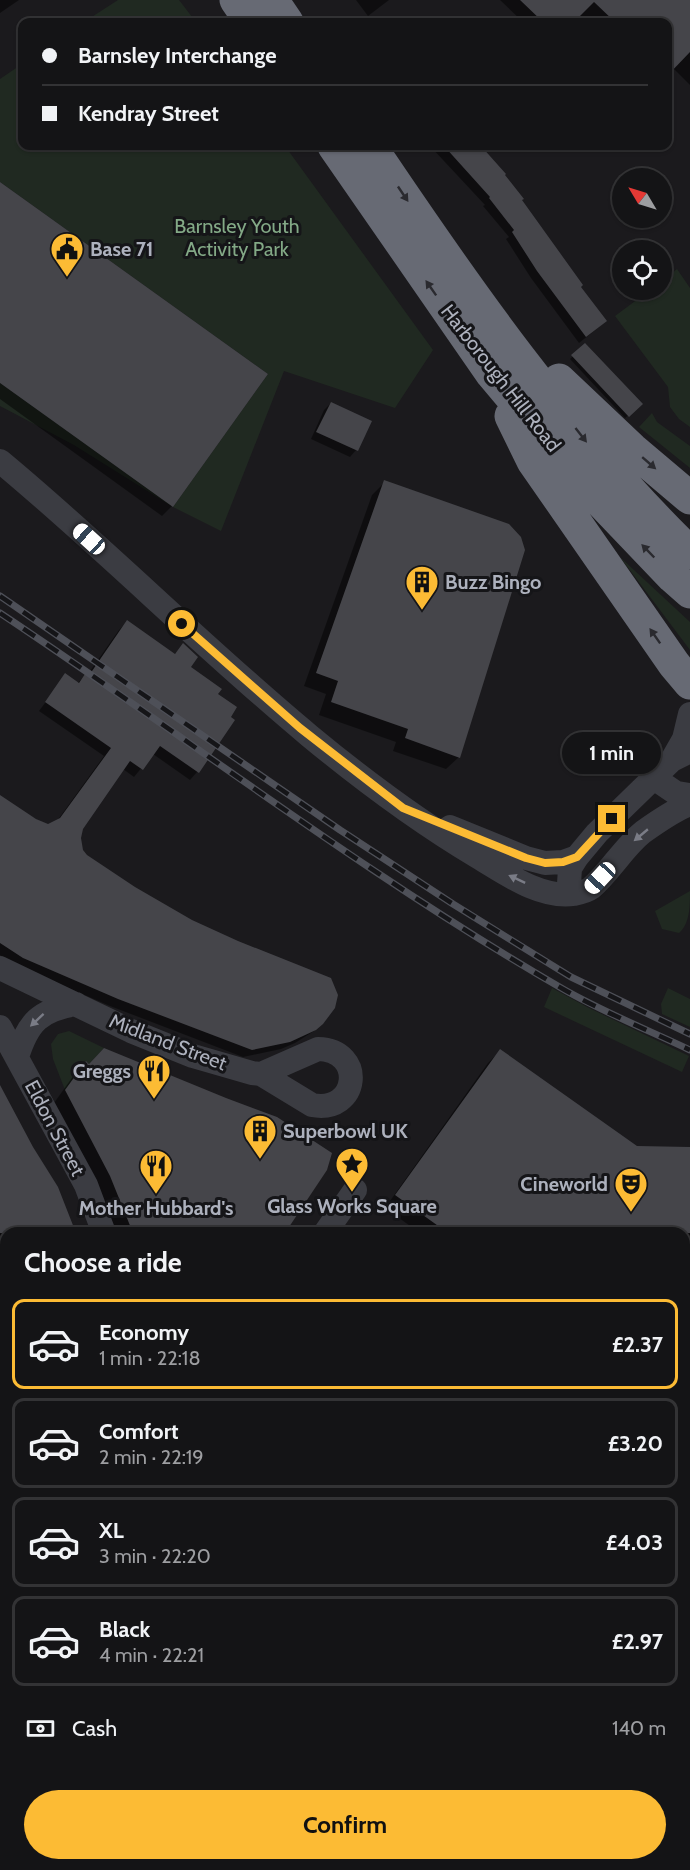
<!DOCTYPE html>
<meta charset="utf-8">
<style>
body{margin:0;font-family:Cabin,sans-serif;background:#212123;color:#f1f3f6;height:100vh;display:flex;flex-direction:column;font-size:22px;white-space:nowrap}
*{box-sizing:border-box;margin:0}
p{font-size:20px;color:#9d9ea1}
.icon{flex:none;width:33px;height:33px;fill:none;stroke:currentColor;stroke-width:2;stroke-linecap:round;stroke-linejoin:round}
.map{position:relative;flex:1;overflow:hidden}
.side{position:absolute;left:0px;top:1227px;width:690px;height:644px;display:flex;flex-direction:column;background:#141416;border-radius:18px 18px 0 0;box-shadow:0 2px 4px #0004,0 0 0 2px #333335}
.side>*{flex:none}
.hud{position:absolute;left:18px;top:18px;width:654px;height:132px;border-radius:12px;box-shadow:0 2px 4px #0004,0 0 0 2px #333335;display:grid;align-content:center;height:132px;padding:0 24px;background:#141416}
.needle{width:39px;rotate:308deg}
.fabs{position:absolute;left:612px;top:168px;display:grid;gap:12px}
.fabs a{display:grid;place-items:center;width:60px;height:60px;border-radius:50%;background:#141416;box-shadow:0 2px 4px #0004,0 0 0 2px #333335;font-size:30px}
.end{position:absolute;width:27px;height:27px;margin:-14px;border:8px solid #fcbb34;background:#111;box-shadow:0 0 0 3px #111}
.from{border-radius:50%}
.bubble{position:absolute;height:42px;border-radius:21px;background:#141416;box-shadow:0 2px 4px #0004,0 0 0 2px #333335;font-size:20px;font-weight:700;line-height:42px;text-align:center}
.car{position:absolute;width:18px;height:36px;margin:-18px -9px;border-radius:8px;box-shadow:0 0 4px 2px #0007;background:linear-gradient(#fff 24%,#345 0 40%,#fff 0 76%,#345 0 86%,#fff 0)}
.hud b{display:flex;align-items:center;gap:21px;height:57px;font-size:22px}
.hud b+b{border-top:2px solid #333335}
.hud i{width:15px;height:15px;background:#f1f3f6}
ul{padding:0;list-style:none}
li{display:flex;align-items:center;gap:18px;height:90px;margin:0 12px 9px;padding:0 12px;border:3px solid #333335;border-radius:12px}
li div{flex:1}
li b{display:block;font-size:22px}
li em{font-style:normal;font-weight:700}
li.on{border-color:#fcbb34}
li>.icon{width:54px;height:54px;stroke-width:1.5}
h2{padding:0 24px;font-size:27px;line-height:72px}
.pay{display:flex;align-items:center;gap:15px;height:66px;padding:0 24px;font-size:22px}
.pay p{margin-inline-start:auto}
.cta{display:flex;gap:12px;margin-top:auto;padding:12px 24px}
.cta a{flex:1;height:69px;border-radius:36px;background:#fcbb34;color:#111;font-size:24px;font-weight:700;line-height:69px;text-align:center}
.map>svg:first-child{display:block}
.green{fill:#202921}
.shadow{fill:#0007}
.building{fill:#45454a}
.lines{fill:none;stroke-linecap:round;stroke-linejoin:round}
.minor{stroke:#3b3c42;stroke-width:24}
.highway{stroke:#676a74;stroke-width:33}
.rail-casing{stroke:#4e5058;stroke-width:7}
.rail{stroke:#151518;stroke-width:4.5;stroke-dasharray:14;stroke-linecap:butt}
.oneway{fill:#2a2a2f}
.oneway2{fill:#7a7c86}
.route{stroke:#fcbb34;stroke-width:8}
.labels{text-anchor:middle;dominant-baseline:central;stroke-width:6;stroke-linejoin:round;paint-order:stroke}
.park-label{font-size:20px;fill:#83a986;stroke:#151518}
.poi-label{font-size:20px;font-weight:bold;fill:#adb1bd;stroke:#151518;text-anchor:start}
.street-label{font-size:20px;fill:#adb1bd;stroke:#151518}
</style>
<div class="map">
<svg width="690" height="1870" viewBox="0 0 690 1870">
<rect width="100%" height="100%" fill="#1b1a1d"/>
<path class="green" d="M118,0H179L196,22H84Z
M22,64V146H285L433,350L395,408L284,371L221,531L173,507L74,445L0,406V383L173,507L268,374L0,182V79Z
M677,269L690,288V427L679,419L670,407L668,387L615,316L650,290H662V281Z
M652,413L657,422L690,446V468L639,427Z
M620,557L690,622V650Z
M690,891C690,906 690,924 679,933L662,929L655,911Z
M552,988L587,1007L689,1056L682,1072L544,1007Z
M668,988L690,999V1027L662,1014L661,1004Z
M69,1031L104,1048L89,1064L86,1061L65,1090L53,1059L51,1044L58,1034Z"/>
<path class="shadow" d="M0,0H19L0,13Z
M356,0H389L368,16Z
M500,0H690V85L673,68L668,73V22H523Z
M430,146H475L520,200L579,287L605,321L599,327L579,343L531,278L506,239L509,237L483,206L485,205Z
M0,184L172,506L162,516L0,399Z
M585,345L641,404L625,418L570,359Z
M331,403L370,422L356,450L350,457L311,439L324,410Z
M385,482L459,757L446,769L393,751L396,742L319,715L326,694L304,686L372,495Z
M127,622L174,655L183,645L189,667L216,694L229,717L233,720L197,772L190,780L153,754L134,777L123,769L82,828L79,838L82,850L86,856L322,1023L314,1031L295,1043L281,1049L243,1057L110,1006L15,965L0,955V796L18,809L48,826L57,821L104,756L39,711L66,675L77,684L87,673L88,674L119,630Z
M500,1051L636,1147L690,1148V1658H684V1233H420L385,1208L488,1063Z
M86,1063L283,1233H117L98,1189L54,1103L74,1075Z
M0,1088L74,1233H6V1570L0,1580Z
M6,1634V1799L0,1802V1651Z
M690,1716V1870H623L625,1864H684V1717Z
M0,1862L6,1864L47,1870H0Z
M136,1864H387L386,1870H132Z
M488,1864H586V1870H487Z"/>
<path class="building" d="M520,0H690V52L668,75V22H615L594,2L574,22H543Z
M444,146H481L506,174L505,175L524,199L522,200L583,285L581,287L607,321L586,337L537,271L512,232L514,230L489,198L490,197Z
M0,182L268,374L173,507L0,383Z
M585,343L643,404L629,417L571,355Z
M331,402L372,421L358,451L316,432Z
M384,480L509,524L521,537L525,550L460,758L405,738L408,729L331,702L338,681L316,673Z
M127,620L175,654L183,643L198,657L191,667L222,689L218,694L237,707L231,717L235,720L199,773L160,746L143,770L130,761L83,829L81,838L83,850L87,855L135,887L192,920L238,941L331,978L338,995L335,1008L323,1024L316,1030L290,1042L252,1050L118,999L23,958L0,943V795L36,819L48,824L60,818L111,748L45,702L65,673L79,683L87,671L90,674Z
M104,1048L226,1098L277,1117L332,1153L327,1170L285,1233H133L110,1176L65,1090L86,1061L89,1064Z
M500,1049L637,1146L690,1147V1233H448L395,1195Z
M0,1085L33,1147L58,1187L76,1233H0Z"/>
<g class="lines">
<path class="minor" d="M0,461C159,593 299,750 478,857C505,873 540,899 574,894C579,893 587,891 591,888C610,872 623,848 643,832C657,822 674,810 690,804
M672,760L684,739L690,714
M654,778L676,793L690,795
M450,827L526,858L545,863L563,862L577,857
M572,894L569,884L570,868L577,857L597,833L672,760L690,751
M0,968L131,1031L193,1056L252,1073L261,1074
M0,1027L86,1185L104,1233
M318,1049C366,1050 359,1114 312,1105L261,1074Z
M17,1057C28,1022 40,1010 76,1004
M325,1233L355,1190
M684,1675H690
M0,1826L6,1827
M99,1870L102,1864
M601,1870L602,1864"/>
<path class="highway" d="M236,0L251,22
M272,0L287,22
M334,146L492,374L586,486L673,577L690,592
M370,146C466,289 566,432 690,553
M559,380L632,449L690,498
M511,416L533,461L674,664L690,683"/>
<g class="rail-casing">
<path id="rail" d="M0,596L340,830L453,904L571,977L690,1034
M0,613C188,738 367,876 563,989C603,1012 648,1030 690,1050"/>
</g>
<use href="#rail" class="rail"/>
</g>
<defs><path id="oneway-solid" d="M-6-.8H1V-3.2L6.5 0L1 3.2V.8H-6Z" transform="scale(1.5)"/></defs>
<g class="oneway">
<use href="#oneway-solid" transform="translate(403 194) rotate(56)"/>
<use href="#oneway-solid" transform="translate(431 288) rotate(-125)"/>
<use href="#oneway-solid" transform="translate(581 435) rotate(52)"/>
<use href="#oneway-solid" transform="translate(649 463) rotate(41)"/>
<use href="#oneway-solid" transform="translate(648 551) rotate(-134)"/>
<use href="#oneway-solid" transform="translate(655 636) rotate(-125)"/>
</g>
<g class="oneway2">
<use href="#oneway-solid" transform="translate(641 835) rotate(140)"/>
<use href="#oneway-solid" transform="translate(517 879) rotate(-155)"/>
<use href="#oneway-solid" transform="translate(37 1020) rotate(137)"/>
</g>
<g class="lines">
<path class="route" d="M182,624L300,728L403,808L526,858L545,863L563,862L577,857L612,819"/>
</g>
<defs>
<g id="civic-pin" transform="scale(1.725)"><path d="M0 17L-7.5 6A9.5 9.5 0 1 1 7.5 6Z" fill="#fcbb34" stroke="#151518"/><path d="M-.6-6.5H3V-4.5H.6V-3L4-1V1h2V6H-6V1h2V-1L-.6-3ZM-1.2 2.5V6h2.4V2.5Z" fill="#111"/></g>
<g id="building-pin" transform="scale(1.725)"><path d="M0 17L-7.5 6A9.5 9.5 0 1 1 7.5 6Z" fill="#fcbb34" stroke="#151518"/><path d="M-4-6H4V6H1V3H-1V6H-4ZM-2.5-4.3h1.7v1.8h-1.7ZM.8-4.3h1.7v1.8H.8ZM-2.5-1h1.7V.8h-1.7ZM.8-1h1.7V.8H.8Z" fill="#111"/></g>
<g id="restaurant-pin" transform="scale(1.725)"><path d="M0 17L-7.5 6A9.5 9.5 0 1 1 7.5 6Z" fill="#fcbb34" stroke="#151518"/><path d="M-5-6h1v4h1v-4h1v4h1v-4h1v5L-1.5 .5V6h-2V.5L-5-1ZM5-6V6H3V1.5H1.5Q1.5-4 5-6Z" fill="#111"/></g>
<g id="sight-pin" transform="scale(1.725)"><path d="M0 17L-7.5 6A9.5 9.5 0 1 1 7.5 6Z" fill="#fcbb34" stroke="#151518"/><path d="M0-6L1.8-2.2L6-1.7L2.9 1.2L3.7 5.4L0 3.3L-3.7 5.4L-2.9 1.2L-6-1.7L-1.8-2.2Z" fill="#111"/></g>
<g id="theatre-pin" transform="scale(1.725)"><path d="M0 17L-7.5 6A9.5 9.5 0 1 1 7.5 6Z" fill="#fcbb34" stroke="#151518"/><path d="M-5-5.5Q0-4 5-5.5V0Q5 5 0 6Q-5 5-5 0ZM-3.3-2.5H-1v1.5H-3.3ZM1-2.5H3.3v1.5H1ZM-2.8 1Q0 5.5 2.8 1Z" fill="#111"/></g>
</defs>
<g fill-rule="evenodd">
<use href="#civic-pin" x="67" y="249"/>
<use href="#building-pin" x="422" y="582"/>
<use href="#restaurant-pin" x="154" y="1071"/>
<use href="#building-pin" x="260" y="1131"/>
<use href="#sight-pin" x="352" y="1164"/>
<use href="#restaurant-pin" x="156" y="1166"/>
<use href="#theatre-pin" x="631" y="1184"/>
</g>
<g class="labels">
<g class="park-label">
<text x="237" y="226">Barnsley Youth<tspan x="237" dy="23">Activity Park</tspan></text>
</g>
<g class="poi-label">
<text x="90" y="249">Base 71</text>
<text x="445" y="582">Buzz Bingo</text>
<text x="131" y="1071" text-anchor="end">Greggs</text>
<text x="283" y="1131">Superbowl UK</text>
<text x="608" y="1184" text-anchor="end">Cineworld</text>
<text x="352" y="1206" text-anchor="middle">Glass Works Square</text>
<text x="156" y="1208" text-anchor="middle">Mother Hubbard's</text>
</g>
<g class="street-label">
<text transform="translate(501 378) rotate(52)">Harborough Hill Road</text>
<text transform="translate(168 1042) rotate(21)">Midland Street</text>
<text transform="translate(55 1128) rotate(62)">Eldon Street</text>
</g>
</g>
</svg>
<div class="fabs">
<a><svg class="needle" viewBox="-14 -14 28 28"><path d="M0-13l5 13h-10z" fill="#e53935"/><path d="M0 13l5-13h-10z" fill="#9d9ea1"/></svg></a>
<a><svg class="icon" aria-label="locate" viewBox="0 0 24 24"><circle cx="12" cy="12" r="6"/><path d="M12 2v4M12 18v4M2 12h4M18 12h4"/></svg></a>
</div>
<i class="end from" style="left:182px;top:624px"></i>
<i class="end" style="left:612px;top:819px"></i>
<div class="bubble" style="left:562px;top:732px;width:99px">1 min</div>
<i class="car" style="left:89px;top:539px;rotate:312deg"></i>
<i class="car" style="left:600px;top:878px;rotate:223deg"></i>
<div class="hud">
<b><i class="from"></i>Barnsley Interchange</b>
<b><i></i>Kendray Street</b>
</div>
<section class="side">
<h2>Choose a ride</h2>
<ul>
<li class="on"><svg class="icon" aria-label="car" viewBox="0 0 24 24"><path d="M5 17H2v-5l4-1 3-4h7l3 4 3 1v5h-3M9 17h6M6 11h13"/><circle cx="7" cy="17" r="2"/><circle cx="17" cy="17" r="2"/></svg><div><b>Economy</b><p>1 min · 22:18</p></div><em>£2.37</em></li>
<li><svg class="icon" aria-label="car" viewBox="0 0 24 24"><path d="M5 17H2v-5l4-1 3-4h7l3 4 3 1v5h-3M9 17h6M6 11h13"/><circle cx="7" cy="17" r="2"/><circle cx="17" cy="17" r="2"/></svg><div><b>Comfort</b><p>2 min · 22:19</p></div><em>£3.20</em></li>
<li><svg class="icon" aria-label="car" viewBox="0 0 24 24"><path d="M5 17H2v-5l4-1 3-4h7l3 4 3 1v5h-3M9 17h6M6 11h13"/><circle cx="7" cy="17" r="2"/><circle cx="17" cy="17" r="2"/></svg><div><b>XL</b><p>3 min · 22:20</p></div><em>£4.03</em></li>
<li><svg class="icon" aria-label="car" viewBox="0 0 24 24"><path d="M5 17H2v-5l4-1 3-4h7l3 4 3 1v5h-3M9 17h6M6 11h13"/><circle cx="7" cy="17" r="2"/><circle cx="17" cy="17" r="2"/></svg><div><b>Black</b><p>4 min · 22:21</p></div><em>£2.97</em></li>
</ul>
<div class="pay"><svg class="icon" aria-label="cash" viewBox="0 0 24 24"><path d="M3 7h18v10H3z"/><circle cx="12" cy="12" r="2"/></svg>Cash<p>140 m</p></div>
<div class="cta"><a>Confirm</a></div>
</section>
</div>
